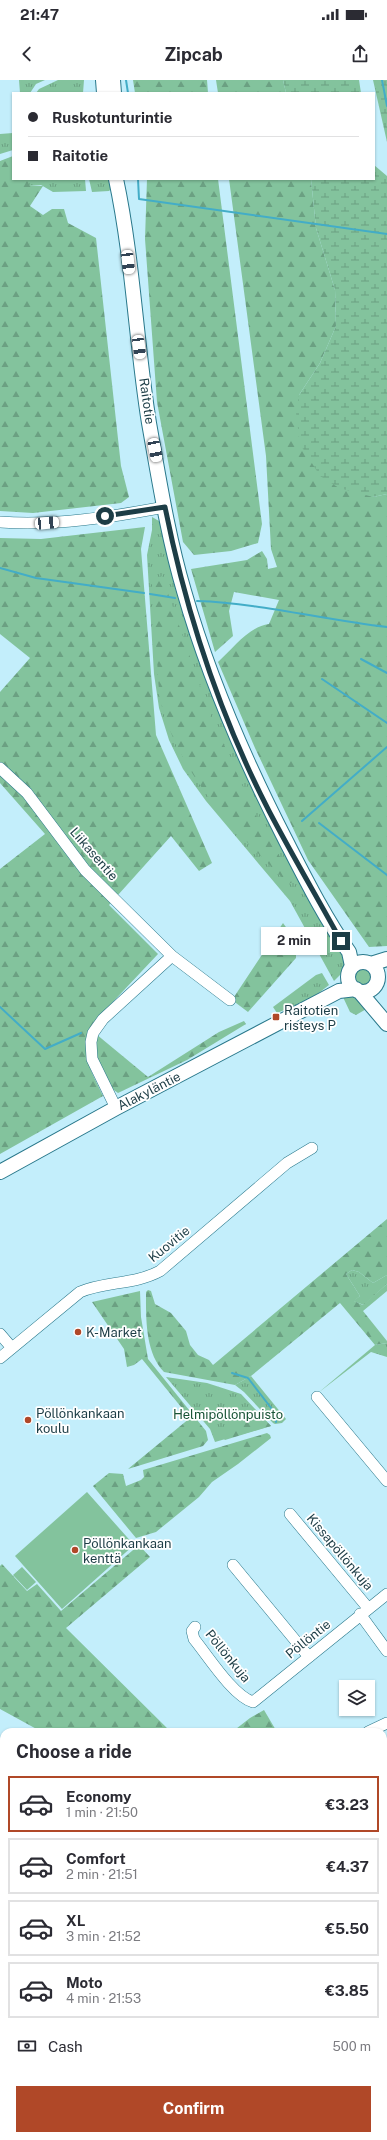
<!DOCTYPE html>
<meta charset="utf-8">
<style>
body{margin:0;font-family:"Public Sans",sans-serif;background:#f7f7f7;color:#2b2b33;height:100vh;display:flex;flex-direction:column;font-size:15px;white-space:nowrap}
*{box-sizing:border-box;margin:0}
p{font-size:13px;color:#7c7c81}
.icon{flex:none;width:22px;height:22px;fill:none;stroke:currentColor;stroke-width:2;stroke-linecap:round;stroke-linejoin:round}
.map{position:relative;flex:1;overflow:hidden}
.drawer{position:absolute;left:0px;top:1648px;width:387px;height:412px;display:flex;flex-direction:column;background:#fff;border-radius:12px 12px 0 0;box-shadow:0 1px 3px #0004}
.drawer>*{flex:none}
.top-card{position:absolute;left:12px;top:12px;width:363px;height:88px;border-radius:0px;box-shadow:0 1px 3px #0004;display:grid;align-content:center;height:88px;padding:0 16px;background:#fff}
.fabs{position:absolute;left:339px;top:1600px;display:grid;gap:8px}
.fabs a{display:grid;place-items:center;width:36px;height:36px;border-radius:0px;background:#fff;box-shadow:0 1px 3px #0004;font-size:20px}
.end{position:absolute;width:18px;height:18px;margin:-9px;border:5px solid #1d3d46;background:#fff;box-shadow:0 0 0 2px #fff}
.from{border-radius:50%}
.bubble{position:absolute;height:28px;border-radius:0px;background:#fff;box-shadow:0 1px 3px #0004;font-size:13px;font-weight:700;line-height:28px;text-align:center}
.car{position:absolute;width:12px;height:24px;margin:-12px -6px;border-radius:5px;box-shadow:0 0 3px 1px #0007;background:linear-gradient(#fff 24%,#345 0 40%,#fff 0 76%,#345 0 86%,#fff 0)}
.top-card b{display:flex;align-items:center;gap:14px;height:38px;font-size:15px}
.top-card b+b{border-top:1px solid #e1e1e2}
.top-card i{width:10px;height:10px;background:#2b2b33}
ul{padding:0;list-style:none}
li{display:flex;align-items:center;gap:12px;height:56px;margin:0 8px 6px;padding:0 8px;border:2px solid #e1e1e2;border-radius:0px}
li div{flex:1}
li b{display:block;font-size:15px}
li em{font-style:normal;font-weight:700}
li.selected{border-color:#b04828}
li>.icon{width:36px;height:36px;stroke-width:1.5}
h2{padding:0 16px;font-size:18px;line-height:48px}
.pay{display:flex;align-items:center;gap:10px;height:44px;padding:0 16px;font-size:15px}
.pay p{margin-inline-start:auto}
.button{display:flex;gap:8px;margin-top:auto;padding:8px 16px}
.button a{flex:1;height:46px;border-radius:0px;background:#b04828;color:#fff;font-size:16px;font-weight:700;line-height:46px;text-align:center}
.status{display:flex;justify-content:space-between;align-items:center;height:28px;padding:0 20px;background:#fff;direction:ltr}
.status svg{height:11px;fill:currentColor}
header{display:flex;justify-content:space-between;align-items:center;height:52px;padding:0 16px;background:#fff;font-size:18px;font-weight:700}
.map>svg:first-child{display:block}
.grass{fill:url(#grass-tufts)}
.forest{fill:url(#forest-firs)}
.wetland{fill:url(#wetland-marsh)}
.pitch{fill:#83c39d}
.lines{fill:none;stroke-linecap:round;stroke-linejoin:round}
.stream{stroke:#43adc7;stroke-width:2}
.minor-casing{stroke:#29788b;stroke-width:12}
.major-casing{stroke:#29788b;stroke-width:16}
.minor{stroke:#fff;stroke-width:11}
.major{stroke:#fff;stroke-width:14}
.route{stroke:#1d3d46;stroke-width:5}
.poi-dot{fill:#b04828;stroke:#fff;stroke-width:1.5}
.labels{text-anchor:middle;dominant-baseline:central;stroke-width:3.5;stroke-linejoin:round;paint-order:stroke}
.street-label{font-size:13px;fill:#1d3d46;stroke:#fff}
.poi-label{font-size:13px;fill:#1d3d46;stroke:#fff;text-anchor:start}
.park-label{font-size:13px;fill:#195436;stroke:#fff}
</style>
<div class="status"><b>21:47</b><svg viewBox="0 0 49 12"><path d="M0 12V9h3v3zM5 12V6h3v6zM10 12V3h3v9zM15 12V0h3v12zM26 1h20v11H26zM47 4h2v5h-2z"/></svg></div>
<header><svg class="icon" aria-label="back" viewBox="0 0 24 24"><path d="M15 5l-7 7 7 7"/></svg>Zipcab<svg class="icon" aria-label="share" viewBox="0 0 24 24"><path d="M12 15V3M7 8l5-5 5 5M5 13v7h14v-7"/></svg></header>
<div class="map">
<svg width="387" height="2060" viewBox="0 0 387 2060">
<defs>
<pattern id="grass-tufts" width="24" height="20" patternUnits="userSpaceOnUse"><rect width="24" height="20" fill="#83c39d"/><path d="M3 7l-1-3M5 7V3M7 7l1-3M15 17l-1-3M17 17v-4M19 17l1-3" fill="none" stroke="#6ba082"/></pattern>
<pattern id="forest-firs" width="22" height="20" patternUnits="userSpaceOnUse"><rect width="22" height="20" fill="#83c39d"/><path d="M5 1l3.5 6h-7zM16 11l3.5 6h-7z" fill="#6ba082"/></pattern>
<pattern id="wetland-marsh" width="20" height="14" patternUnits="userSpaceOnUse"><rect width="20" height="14" fill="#83c39d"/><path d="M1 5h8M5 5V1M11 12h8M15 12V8" fill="none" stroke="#6ba082"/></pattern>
</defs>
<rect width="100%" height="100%" fill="#c3eefb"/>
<path class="grass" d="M19,0H45L36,4L30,13H20Z
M58,0H84L83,13H36L39,9Z
M13,53V70L0,74V54Z
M29,99H85L86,111L53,112L41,105H29Z
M89,99H111L112,108L109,111L92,112Z
M152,437L159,441L163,447L201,582L348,882L342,893L334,901L290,821L206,721L183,689L169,660L159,628L154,594L147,475L152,450Z
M353 897a10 10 0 1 1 20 0a10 10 0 1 1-20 0Z
M322,893L329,905L311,919L277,933L273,927L316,895Z
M350,914L358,918L368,928L356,935L350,932L342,915Z
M352,1190L359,1192L373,1203L387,1195V1204L364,1225L353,1221L360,1216L346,1194Z
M387,1263V1277L371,1272L318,1313L375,1265Z
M251,1296L286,1339L282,1343L275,1344L273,1343L244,1312L235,1305Z
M166,1297L207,1303L241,1314L271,1346L215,1362L210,1349Z"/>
<path class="forest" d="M133,0H207L208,13H135Z
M216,0H283L286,13H218Z
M13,76V99H29V105L43,106L30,126L43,135L52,129H64L68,143L96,158L121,386L129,417L121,423L33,433L0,431V81Z
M147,99H218L262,444L258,463L231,471L194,475L183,462L157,322L145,159Z
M229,99H311L316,148L335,210L336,246L320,283L299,315L373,417L387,414V866L369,867L308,780L255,668L218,582C234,568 248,547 269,544L279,520L234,512L229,531L233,556L215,572L191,489L247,480L262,471L267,479L268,489L277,487L271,469L266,376Z
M145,447L141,469L156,655L212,783L199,791L171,756L109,825L158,874L93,943C79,974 90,988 103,1016L0,1074V789L45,754L0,703V612L30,578L0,554V458L41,459Z
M162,496L208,629L256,736L294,801L289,804C237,754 182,698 162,627C158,611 158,594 157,578C155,553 154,528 152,503Z
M283,843L296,861V878L248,932L232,920Z
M244,941L246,944L187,980L118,1013L111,1008L96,979V954L148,997L219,952Z
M387,1139V1195L373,1203L359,1192L352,1190L346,1194L360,1216L354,1221L363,1225L387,1204V1211L363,1231L387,1261V1263L375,1265L340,1223L251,1296L235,1305L164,1292C145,1272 146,1238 146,1212L148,1210L151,1211L155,1224L171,1233L186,1251L190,1265L198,1275L209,1280L213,1285Z
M140,1211L141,1237L148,1279L206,1351L208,1360L203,1366L128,1389L190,1338L142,1279L134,1285L127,1287L124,1269L92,1222Z
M253,1328L271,1346L225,1360L221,1356L226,1350L234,1348L235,1340Z
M267,1353L270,1355L271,1358L238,1384L212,1402L199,1417L156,1452L136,1458L93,1406L109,1393L123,1394L126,1406L141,1400L144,1397L143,1390Z
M139,1465L150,1477L66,1548L171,1652H42L0,1629V1486L2,1484L27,1511L37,1504L61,1531Z
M264,1630L277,1652H232L250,1638Z
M387,1702V1798L383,1799V1704Z
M4,1908V1985L0,1983V1912Z
M383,1948L387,1951V2041L383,2036Z
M10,2056H63L68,2060H10Z"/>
<path class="wetland" d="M283,0H359L361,13H286Z
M373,0H387V62Z
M374,85L387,96V414L373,417L339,408L320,396L300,364L296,333L299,315L320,283L336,246L335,210L316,148L311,99H374Z"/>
<path class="pitch" d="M87,1412L134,1465L62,1529L15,1476Z
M22,1487L36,1502L27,1510L13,1495Z"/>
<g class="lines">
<path class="stream" d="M126,0L128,13
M382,0L387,26
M138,99L139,119L387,154
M0,488L36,498L144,513
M150,514L175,518
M197,521C261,523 323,540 387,547
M361,579L387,593
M322,599L387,643
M302,741L387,667
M319,743L387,795
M0,927L45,969L81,953
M232,1293L248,1298L275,1333L276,1342
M383,2039L387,2044"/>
<g class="minor-casing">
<path id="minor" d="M0,442C56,446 111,437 165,427
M0,688L27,713L85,790L172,876L103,939L93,953L91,962L92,979L116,1028
M172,876L230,920
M0,1254L12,1268
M0,1278L80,1212C106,1201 134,1205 160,1191L287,1083L312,1068
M317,1317L387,1401
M290,1434L368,1528
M233,1485L309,1577
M360,1534L387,1571
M195,1547L192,1551L194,1559C208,1576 233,1616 253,1622L387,1514
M368,1652L387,1643
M0,1748L4,1745
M0,1848L4,1845
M383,1891L387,1894
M0,2000L4,2003
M77,2056L83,2060
M141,2060L146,2056
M262,2060L266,2057"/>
</g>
<g class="major-casing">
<path id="major" d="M103,0L104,13
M113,0L114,13
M116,99C133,179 136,262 149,343C159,399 168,457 184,511C209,599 245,681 286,761C305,798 325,838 349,872L352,886
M348 897a15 15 0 1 1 30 0a15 15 0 1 1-30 0Z
M371,884L387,879
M359,911L387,944
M0,1092L116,1028L339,911L356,909"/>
</g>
<use href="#minor" class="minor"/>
<use href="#major" class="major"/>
</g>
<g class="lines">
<path class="route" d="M105,436L165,427C186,532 220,636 269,731C292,775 317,817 341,861"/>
</g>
<g class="poi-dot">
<rect x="272" y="933" width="8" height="8" rx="2"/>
<circle cx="78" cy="1252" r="4"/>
<circle cx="28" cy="1340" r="4"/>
<circle cx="75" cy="1470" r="4"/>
</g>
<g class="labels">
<g class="street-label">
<text transform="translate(147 321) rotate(82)">Raitotie</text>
<text transform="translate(94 774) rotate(49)">Liikasentie</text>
<text transform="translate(149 1011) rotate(-27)">Alakyläntie</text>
<text transform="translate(169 1164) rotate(-39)">Kuovitie</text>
<text transform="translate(340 1472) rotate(50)">Kissapöllönkuja</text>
<text transform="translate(308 1559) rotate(-39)">Pöllöntie</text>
<text transform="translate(228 1576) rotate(51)">Pöllönkuja</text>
</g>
<g class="poi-label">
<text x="284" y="930">Raitotien<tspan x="284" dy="15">risteys P</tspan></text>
<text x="86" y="1252">K-Market</text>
<text x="36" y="1333">Pöllönkankaan<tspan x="36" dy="15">koulu</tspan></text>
<text x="83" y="1463">Pöllönkankaan<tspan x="83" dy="15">kenttä</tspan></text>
</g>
<g class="park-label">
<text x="228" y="1334">Helmipöllönpuisto</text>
</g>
</g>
</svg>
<div class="fabs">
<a><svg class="icon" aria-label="layers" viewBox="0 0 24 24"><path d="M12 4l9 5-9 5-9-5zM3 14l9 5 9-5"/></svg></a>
</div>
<i class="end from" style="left:105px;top:436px"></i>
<i class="end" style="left:341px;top:861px"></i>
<div class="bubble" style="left:261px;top:847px;width:66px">2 min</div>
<i class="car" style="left:128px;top:182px;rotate:173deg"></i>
<i class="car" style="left:139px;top:267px;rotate:172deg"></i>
<i class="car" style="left:155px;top:370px;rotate:169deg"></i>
<i class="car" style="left:47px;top:443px;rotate:85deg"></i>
<div class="top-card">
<b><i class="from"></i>Ruskotunturintie</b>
<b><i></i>Raitotie</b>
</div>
<section class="drawer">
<h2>Choose a ride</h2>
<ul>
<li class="selected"><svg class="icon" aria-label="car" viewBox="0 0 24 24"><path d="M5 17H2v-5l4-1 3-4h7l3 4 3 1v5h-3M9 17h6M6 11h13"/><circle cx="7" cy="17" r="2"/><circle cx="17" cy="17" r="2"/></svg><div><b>Economy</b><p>1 min · 21:50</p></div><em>€3.23</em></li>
<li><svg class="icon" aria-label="car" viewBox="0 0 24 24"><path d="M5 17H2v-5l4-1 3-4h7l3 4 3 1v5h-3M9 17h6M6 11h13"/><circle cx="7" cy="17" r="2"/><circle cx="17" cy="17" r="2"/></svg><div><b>Comfort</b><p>2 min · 21:51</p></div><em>€4.37</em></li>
<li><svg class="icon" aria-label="car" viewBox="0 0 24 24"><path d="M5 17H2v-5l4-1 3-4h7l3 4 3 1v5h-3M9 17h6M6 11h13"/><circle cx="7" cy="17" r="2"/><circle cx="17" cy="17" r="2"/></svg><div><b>XL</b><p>3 min · 21:52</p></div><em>€5.50</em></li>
<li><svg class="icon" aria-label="car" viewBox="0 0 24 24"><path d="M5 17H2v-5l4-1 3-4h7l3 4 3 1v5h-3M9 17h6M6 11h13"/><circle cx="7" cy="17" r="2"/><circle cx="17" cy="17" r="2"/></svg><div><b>Moto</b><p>4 min · 21:53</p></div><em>€3.85</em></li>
</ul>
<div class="pay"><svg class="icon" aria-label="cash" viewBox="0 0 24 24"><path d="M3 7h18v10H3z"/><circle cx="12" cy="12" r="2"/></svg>Cash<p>500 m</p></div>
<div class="button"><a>Confirm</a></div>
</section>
</div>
